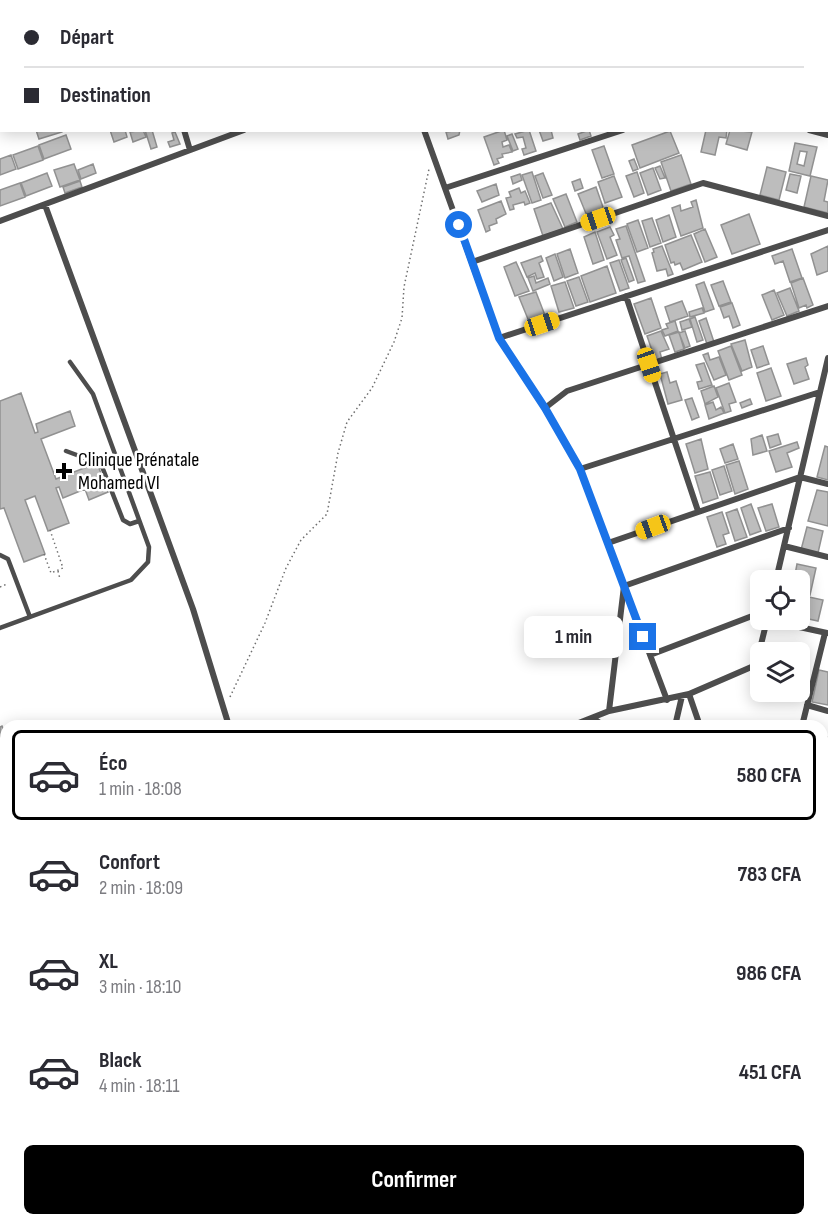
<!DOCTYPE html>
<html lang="fr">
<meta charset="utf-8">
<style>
body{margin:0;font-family:"Sofia Sans Condensed",sans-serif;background:#f7f7f7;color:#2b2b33;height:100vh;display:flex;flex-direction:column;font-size:22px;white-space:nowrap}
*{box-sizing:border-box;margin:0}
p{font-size:20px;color:#7c7c81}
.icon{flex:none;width:33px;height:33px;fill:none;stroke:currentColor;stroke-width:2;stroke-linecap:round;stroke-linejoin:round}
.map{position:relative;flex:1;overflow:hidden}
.drawer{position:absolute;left:0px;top:720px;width:828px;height:506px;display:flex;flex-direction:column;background:#fff;border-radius:18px 18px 0 0;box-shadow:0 3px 15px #0003}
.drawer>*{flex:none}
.top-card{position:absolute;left:0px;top:0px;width:828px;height:132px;box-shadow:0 3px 15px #0003;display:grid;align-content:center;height:132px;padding:0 24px;background:#fff}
.buttons{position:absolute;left:750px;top:570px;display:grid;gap:12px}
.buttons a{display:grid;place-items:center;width:60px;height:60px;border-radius:9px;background:#fff;box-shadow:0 3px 15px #0003;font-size:30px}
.end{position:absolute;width:27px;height:27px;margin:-14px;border:8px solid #1a73e8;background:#fff;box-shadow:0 0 0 3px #fff}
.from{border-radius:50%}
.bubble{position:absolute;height:42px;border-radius:9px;background:#fff;box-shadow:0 3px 15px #0003;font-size:20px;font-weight:700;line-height:42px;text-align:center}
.car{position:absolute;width:18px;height:36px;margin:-18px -9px;border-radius:8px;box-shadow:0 0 4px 2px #0007;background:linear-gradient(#f5c518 24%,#345 0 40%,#f5c518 0 76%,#345 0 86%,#f5c518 0)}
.top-card b{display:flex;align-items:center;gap:21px;height:57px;font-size:22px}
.top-card b+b{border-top:2px solid #e1e1e2}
.top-card i{width:15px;height:15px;background:#2b2b33}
ul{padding:10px 0 0;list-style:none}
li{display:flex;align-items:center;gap:18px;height:90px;margin:0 12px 9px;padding:0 12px;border:3px solid transparent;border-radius:9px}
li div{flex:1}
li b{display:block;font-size:22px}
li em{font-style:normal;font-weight:700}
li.selected{border-color:#000}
li>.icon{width:54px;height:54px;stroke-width:1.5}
.action{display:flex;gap:12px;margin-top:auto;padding:12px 24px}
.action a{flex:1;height:69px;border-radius:9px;background:#000;color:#fff;font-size:24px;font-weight:700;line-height:69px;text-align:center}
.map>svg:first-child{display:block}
.building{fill:#bdbdbd;stroke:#919191;stroke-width:1.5;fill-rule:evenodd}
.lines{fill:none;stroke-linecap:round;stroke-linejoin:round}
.highway-casing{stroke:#dbdbdb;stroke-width:21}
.path{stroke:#6f6f6f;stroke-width:1.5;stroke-dasharray:1.5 3;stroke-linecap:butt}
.lane{stroke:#4d4d4d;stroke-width:4.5}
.street{stroke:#4d4d4d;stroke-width:6}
.highway{stroke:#000;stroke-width:18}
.route{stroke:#1a73e8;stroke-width:8}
.poi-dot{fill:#000;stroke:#fff;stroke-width:2}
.labels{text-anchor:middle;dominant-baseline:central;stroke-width:5;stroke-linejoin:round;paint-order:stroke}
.poi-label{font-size:20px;fill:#000;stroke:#fff;text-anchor:start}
</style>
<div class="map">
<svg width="828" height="1225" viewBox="0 0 828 1225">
<rect width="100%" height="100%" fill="#fff"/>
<path class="building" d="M36,130H62V132L39,139Z
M110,130H125L127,137L114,142Z
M143,130L146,137L133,142L130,132Z
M145,130H152L157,147L151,149Z
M460,130L459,135L448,139L446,132Z
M504,130L507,140L502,142L503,147L509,145L512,152L502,154L503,157L497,159L499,163L494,165L484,137Z
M529,130L536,151L524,155L522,149L526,148L523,137L517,138L515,134Z
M539,130H551L553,138L543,141Z
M589,130L591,136L580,140L578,134Z
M706,130H727L726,138L719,137L715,155L701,152Z
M730,130L752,132L747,150L726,144Z
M670,131L679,153L640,168L632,145Z
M175,132L180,144L170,147L168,142L174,140L172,133Z
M512,134L518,149L513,151L507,136Z
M66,135L71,149L44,159L39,145Z
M795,143L817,147L810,176L789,171ZM800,151L807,152L804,166L797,164Z
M38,146L43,160L18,169L13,155Z
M604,146L614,174L602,178L592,150Z
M11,155L16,169L0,175V159Z
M681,155L691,184L671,191L661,162Z
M634,159L638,169L633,171L629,161Z
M74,164L80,180L60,187L54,170Z
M93,164L96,173L81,179L78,170Z
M660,166L665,178L660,179L655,168Z
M767,167L786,172L779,200L760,195Z
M653,168L661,190L648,195L640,173Z
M532,172L541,200L532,203L522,175Z
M637,172L644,193L634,197L626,176Z
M47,173L52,186L26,196L21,183Z
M543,173L552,195L543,198L535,176Z
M520,174L522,180L513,184L511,177Z
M790,174L801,176L797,193L786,190Z
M614,176L622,197L605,203L598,182Z
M811,176L828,180L824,201L828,202V213L804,207Z
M580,179L583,188L575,191L572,182Z
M80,181L82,187L65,193L63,187Z
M20,183L25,197L0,206V190Z
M496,184L499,195L482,202L477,191Z
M596,187L605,213L587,216L578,194Z
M519,188L521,193L525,191L530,203L525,205L524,202L513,205L514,209L510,210L506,198L511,197L509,192Z
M566,194L577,222L565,227L553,199Z
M696,200L703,228L681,236L672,208L680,205L681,211L693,207L691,202Z
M501,201L506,214L496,219L497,223L489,226L490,230L486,232L478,210Z
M551,203L563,229L543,236L534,209Z
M749,214L760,244L732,254L721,225Z
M669,215L676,237L663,242L656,220Z
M652,218L661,243L650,247L642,221Z
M638,220L648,248L637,252L627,224Z
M626,226L645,281L638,283L629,256L622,258L616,240L620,239L616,229Z
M610,227L614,235L610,237L617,255L607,259L597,232Z
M705,229L717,257L705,262L694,234Z
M595,232L604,260L593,264L584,237Z
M691,235L702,262L683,270L680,263L675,265L674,262L671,263L665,245Z
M662,246L673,274L668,276L666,269L657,271L652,253L654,252L653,249Z
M828,246V271L817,275L811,254Z
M570,249L578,273L565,278L557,254Z
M792,249L802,278L790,282L783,261L775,264L772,256Z
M555,254L563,277L554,281L546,258Z
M541,256L543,261L539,263L544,277L537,279L535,273L527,277L521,263Z
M626,258L634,280L629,282L621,260Z
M619,260L629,288L620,291L610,263Z
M516,262L529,291L515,296L504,267Z
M607,266L616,293L590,302L581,276Z
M534,276L536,283L548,278L550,284L533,291L528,278Z
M579,277L588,302L576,306L567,281Z
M803,278L813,305L807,308L806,305L799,308L791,283Z
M723,281L731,302L719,306L711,285Z
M565,282L574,308L559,312L551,286Z
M704,282L714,309L705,312L696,285Z
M790,288L799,311L787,316L777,293Z
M774,290L784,315L772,320L762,295Z
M536,292L546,318L530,324L519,297Z
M651,298L661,328L645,334L634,304Z
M682,301L688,316L670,322L665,307Z
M732,303L740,325L733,328L729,316L724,318L720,307Z
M702,308L704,313L690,317L689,312Z
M695,317L703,340L697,342L690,319Z
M706,318L714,342L707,344L699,321Z
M689,319L692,327L682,330L680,322Z
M675,321L678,331L665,336L662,330L668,328L666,324Z
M661,331L669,349L660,352L662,360L656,362L647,336Z
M685,331L690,346L685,348L679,333Z
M679,332L684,349L675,352L669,335Z
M745,340L752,367L742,371L731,344Z
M731,346L742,375L729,380L718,351Z
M763,346L769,364L757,368L751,350Z
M708,353L710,360L719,357L726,375L714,380L703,355Z
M806,358L808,365L805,367L809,379L794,384L787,364Z
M704,363L712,385L699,389L697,382L702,381L696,365Z
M771,368L781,396L766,401L757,373Z
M667,372L670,383L676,381L682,400L668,404L660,374Z
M729,383L736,402L729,404L731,411L725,413L716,388Z
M714,386L718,397L705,404L701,391Z
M21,393L35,433L38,432L36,424L70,411L75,426L41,439L56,479L97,463L108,492L89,500L85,489L63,498L59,487L56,488L69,523L48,531L35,496L25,500L45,554L24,562L4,508L0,509V401Z
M692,398L699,417L692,420L685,400Z
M750,399L752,404L742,408L740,403Z
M713,402L716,410L721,407L724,413L709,419L705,405Z
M778,434L781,444L770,448L767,437Z
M762,435L767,451L753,455L751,439Z
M701,439L708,469L695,473L686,444Z
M797,442L799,448L787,453L792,467L776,472L769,451Z
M733,444L738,459L725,463L720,449Z
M825,446L828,447V480L817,477Z
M739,461L748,489L735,494L726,465Z
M724,466L732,491L720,495L712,470Z
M710,472L718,498L703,503L695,476Z
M817,490L828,492V526L808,521Z
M751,504L761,531L750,535L741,508Z
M772,504L779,527L766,531L758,508Z
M737,509L747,537L735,541L726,513Z
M722,512L729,533L723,535L726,544L717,547L707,517Z
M807,527L823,531L818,553L801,550Z
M797,564L816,568L810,595L800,592V580H794Z
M800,595L807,596L800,625L785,622L800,620Z
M809,597L823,600L818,621L804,618Z
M819,670L828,672V705L812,702Z
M2,726L6,736V742L3,743L6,752V790L1,792L0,727Z
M822,735L828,737V752L822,750Z
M6,815V835L3,836L0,817Z
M0,865L6,880V888L0,890Z
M0,953L6,956L3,973L0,972Z
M5,1212L9,1225H0V1214Z"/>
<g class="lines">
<g class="highway-casing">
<path id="highway" d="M0,1072L6,1090
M0,1104L6,1121
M41,1220L43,1225"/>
</g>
<path class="path" d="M44,554L51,573L63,568L50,530
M58,571L60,579
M0,587L7,584
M230,697L265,623L286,568L301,540L327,514L338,453L347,422L372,388L394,342L402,318L404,287L429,169"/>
<path class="lane" d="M66,451L101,464L123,520L130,524L139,521
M0,555L8,559L30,617
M0,628L131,580L148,562L149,547L93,394L70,362"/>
<path class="street" d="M34,0V2
M377,0L378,2
M8,2L12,0
M270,2L274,0
M513,2L517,0
M665,2V0
M823,2V0
M0,5L2,4
M0,96H2
M184,130L190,150
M424,130L499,338L545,408L580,469L667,700
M809,130L828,135
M445,188L623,130
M45,205L193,609L229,726
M0,221L244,130
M472,262L703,183L828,216
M626,296L698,511
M499,338L828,230
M545,408L567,391L828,306
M580,469L820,392
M608,543L800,477L828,484
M784,546L828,557
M776,580L828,358
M767,620L827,633
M650,655L760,613
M689,694L700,726
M807,705L828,711
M609,711L624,586L789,528
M592,718L605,726
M571,726L609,711L689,694L756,665L767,620
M675,726L682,696
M802,726L825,633
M822,833L828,831
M0,943L6,940
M822,1162L828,1174
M0,1184H6
M167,1220L176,1225
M519,1220L534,1225
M127,1225L130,1220
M205,1225L206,1220
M272,1225L273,1220
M355,1225L358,1220
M540,1225L542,1220
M596,1225L597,1220
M656,1225L657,1220
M778,1225L779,1220"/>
<use href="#highway" class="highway"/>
</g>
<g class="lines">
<path class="route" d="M459,225L499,338L545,408L580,469L643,637"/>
</g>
<path class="poi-dot" d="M61 462h6v6h6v6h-6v6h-6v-6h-6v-6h6z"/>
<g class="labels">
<g class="poi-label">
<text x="78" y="460">Clinique Prénatale<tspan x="78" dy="23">Mohamed VI</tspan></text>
</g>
</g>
</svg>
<div class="buttons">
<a><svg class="icon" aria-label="locate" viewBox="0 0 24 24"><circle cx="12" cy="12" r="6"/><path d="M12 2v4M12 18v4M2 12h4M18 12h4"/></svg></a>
<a><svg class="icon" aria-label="layers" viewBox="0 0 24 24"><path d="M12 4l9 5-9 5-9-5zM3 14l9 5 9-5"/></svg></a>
</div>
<i class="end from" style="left:459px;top:225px"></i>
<i class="end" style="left:643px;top:637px"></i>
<div class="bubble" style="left:524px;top:616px;width:99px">1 min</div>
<i class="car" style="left:598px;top:219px;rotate:251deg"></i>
<i class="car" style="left:542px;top:324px;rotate:72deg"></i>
<i class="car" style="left:649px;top:365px;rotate:161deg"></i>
<i class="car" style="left:653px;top:527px;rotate:250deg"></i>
<div class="top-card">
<b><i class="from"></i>Départ</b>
<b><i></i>Destination</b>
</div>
<section class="drawer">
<ul>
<li class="selected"><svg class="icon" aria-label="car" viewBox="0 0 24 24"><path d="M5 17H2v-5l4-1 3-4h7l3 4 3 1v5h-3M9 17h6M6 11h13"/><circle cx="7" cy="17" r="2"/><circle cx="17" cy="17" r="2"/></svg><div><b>Éco</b><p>1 min · 18:08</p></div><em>580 CFA</em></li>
<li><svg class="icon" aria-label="car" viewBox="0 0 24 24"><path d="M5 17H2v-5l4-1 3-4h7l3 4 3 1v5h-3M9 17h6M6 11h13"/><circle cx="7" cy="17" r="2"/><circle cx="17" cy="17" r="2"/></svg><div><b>Confort</b><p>2 min · 18:09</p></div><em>783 CFA</em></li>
<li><svg class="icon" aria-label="car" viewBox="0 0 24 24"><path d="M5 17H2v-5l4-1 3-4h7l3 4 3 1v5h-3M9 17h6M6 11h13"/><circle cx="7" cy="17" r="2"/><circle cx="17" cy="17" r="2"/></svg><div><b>XL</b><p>3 min · 18:10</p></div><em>986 CFA</em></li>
<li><svg class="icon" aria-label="car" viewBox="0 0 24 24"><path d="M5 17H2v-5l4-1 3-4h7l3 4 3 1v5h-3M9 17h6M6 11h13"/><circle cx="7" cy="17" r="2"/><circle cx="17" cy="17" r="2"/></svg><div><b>Black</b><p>4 min · 18:11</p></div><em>451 CFA</em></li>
</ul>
<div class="action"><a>Confirmer</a></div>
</section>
</div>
